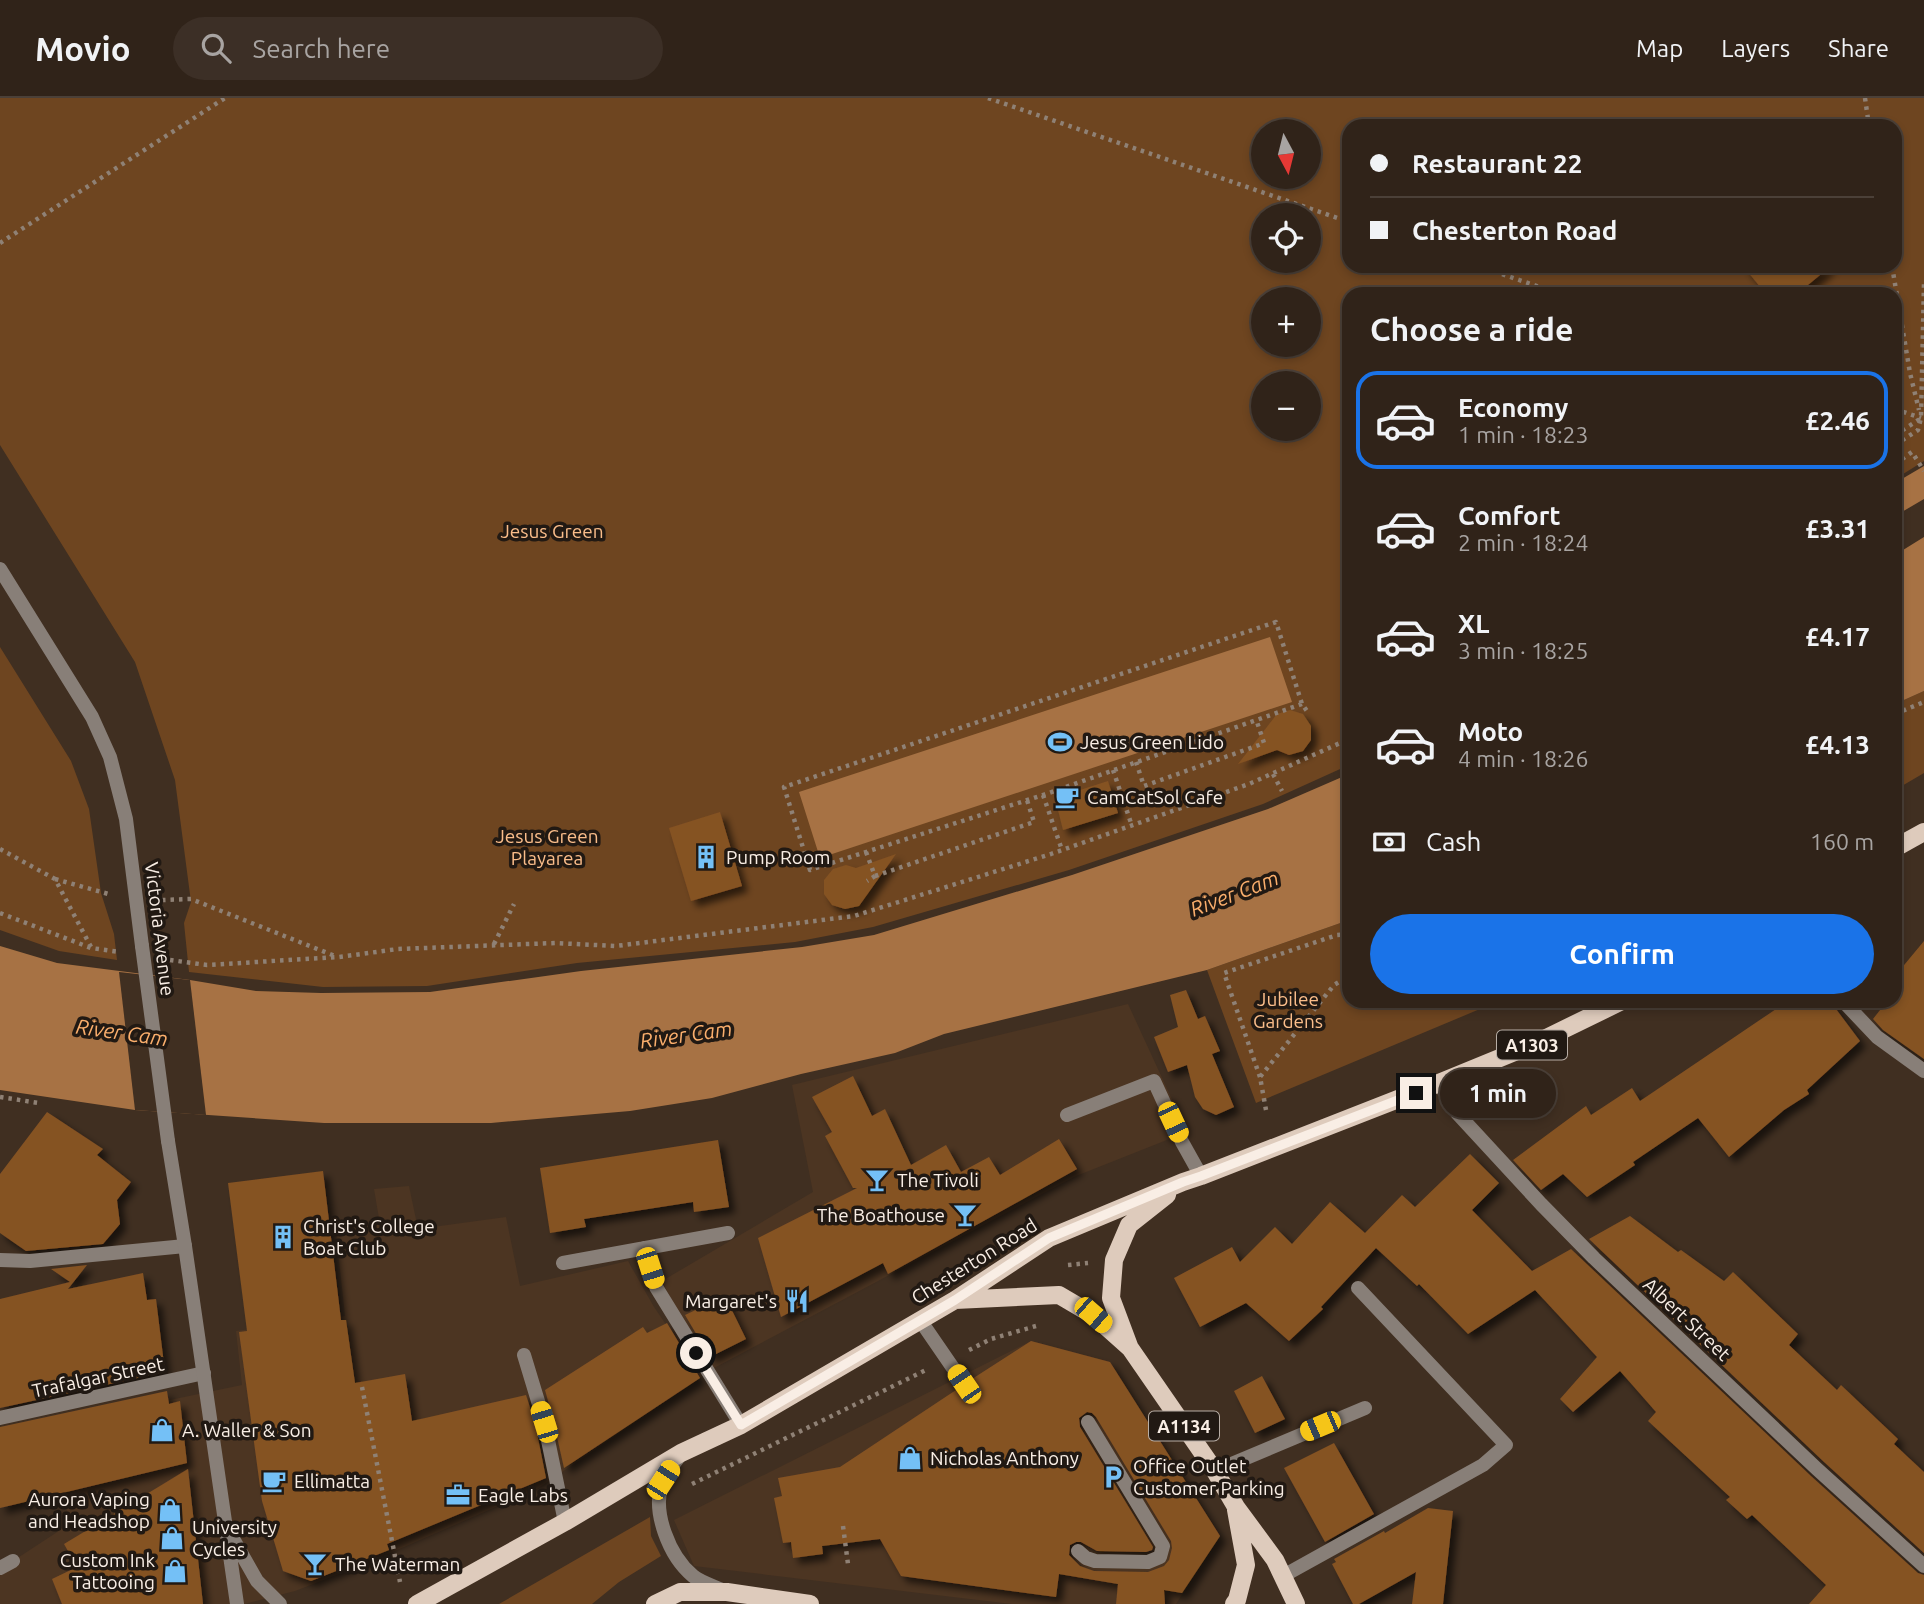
<!DOCTYPE html>
<meta charset="utf-8">
<style>
body{margin:0;font-family:Ubuntu,sans-serif;background:#3c2f26;color:#f1f3f6;height:100vh;display:flex;flex-direction:column;font-size:26px;white-space:nowrap}
*{box-sizing:border-box;margin:0}
p{font-size:23px;color:#a8a4a2}
.icon{flex:none;width:38px;height:38px;fill:none;stroke:currentColor;stroke-width:2;stroke-linecap:round;stroke-linejoin:round}
.map{position:relative;flex:1;overflow:hidden}
.details{position:absolute;left:1342px;top:189px;width:560px;height:721px;display:flex;flex-direction:column;background:#302319;border-radius:21px;box-shadow:0 4px 10px #0003,0 0 0 2px #4b4038}
.details>*{flex:none}
.hud{position:absolute;left:1342px;top:21px;width:560px;height:154px;border-radius:21px;box-shadow:0 4px 10px #0003,0 0 0 2px #4b4038;display:grid;align-content:center;height:154px;padding:0 28px;background:#302319}
.needle{width:46px;rotate:173deg}
.buttons{position:absolute;left:1251px;top:21px;display:grid;gap:14px}
.buttons a{display:grid;place-items:center;width:70px;height:70px;border-radius:50%;background:#302319;box-shadow:0 4px 10px #0003,0 0 0 2px #4b4038;font-size:35px}
.end{position:absolute;width:32px;height:32px;margin:-16px;border:9px solid #f9eee5;background:#111;box-shadow:0 0 0 4px #111}
.from{border-radius:50%}
.bubble{position:absolute;height:49px;border-radius:24px;background:#302319;box-shadow:0 4px 10px #0003,0 0 0 2px #4b4038;font-size:23px;font-weight:700;line-height:49px;text-align:center}
.car{position:absolute;width:21px;height:42px;margin:-21px -10px;border-radius:9px;box-shadow:0 0 5px 2px #0007;background:linear-gradient(#f5c518 24%,#345 0 40%,#f5c518 0 76%,#345 0 86%,#f5c518 0)}
.hud b{display:flex;align-items:center;gap:24px;height:66px;font-size:26px}
.hud b+b{border-top:2px solid #4b4038}
.hud i{width:18px;height:18px;background:#f1f3f6}
ul{padding:0;list-style:none}
li{display:flex;align-items:center;gap:21px;height:98px;margin:0 14px 10px;padding:0 14px;border:4px solid transparent;border-radius:21px}
li div{flex:1}
li b{display:block;font-size:26px}
li em{font-style:normal;font-weight:700}
li.active{border-color:#1a73e8}
li>.icon{width:63px;height:63px;stroke-width:1.5}
h2{padding:0 28px;font-size:32px;line-height:84px}
.pay{display:flex;align-items:center;gap:18px;height:77px;padding:0 28px;font-size:26px}
.pay p{margin-inline-start:auto}
.cta{display:flex;gap:14px;margin-top:auto;padding:14px 28px}
.cta a{flex:1;height:80px;border-radius:42px;background:#1a73e8;color:#fff;font-size:28px;font-weight:700;line-height:80px;text-align:center}
header{display:flex;align-items:center;gap:42px;box-sizing:border-box;height:98px;padding:0 35px;background:#302319;border-bottom:2px solid #4b4038}
header strong{font-size:33px}
nav{display:flex;gap:38px;margin-inline-start:auto;font-size:24px}
.search{width:490px;height:63px;background:#3c2f26;display:flex;align-items:center;gap:18px;box-sizing:border-box;padding:0 24px;border-radius:38px;color:#a8a4a2;font-size:26px}
.map>svg:first-child{display:block}
.built{fill:#4c3522}
.green{fill:#6e4520;fill-rule:evenodd}
.water{fill:#a77244}
.pier{fill:#402f21}
.building{fill:#855223;fill-rule:evenodd;filter:url(#shadow)}
.lines{fill:none;stroke-linecap:round;stroke-linejoin:round}
.path{stroke:#8f8175;stroke-width:4.5;stroke-dasharray:3.5 5;stroke-linecap:butt}
.service{stroke:#887f78;stroke-width:14}
.minor{stroke:#887f78;stroke-width:14}
.tertiary{stroke:#887f78;stroke-width:14}
.primary{stroke:#decbbc;stroke-width:18}
.tertiary-bridge{stroke:#887f78;stroke-width:14}
.route{stroke:#f9eee5;stroke-width:9}
.labels{text-anchor:middle;dominant-baseline:central;stroke-width:7;stroke-linejoin:round;paint-order:stroke}
.shield{fill:#211913;stroke:#b8aea6;stroke-width:2}
.shield-label{font-size:18px;font-weight:bold;fill:#f9eee5}
.park-label{font-size:19px;fill:#fabd8a;stroke:#211913}
.poi-label{font-size:19px;fill:#f9eee5;stroke:#211913;text-anchor:start}
.street-label{font-size:19px;fill:#f9eee5;stroke:#211913}
.water-label{font-size:21px;font-style:italic;fill:#faae6c;stroke:#211913}
</style>
<header>
<strong>Movio</strong>
<div class="search"><svg class="icon" aria-label="search" viewBox="0 0 24 24"><circle cx="10" cy="10" r="6"/><path d="M15 15l6 6"/></svg>Search here</div>
<nav><a>Map</a><a>Layers</a><a>Share</a></nav>
</header>
<div class="map">
<svg width="1924" height="1506" viewBox="0 0 1924 1506">
<defs>
<filter id="shadow"><feDropShadow dx="6" dy="6" stdDeviation="3.5" flood-color="#0009"/></filter>
</defs>
<rect width="100%" height="100%" fill="#402f21"/>
<path class="built" d="M1128,906L1187,1034L1076,1078L712,1271L674,1207L662,1183L813,1094L792,987Z
M409,1088L418,1131L506,1119L520,1188L628,1163L654,1209L702,1279L537,1391L365,1466L295,1493L244,1506H0V1470L13,1463L71,1425L40,1329L242,1287L236,1233L345,1218L336,1134L380,1126L374,1091Z
M1031,1243L1110,1264L1220,1438L1176,1506H1012L694,1468L674,1422Z"/>
<path class="green" d="M0,0H1924V363L1895,381V196H1349V667L1263,706L1069,772L873,829L795,844L577,865L427,888L323,889L189,874L184,825L191,804L175,682L135,564L0,347ZM1349,28H1895V168H1349ZM1264,33H1309V79H1264ZM1264,117H1309V163H1264ZM1264,201H1309V247H1264ZM1264,285H1309V331H1264Z
M0,549L71,663L89,711L101,795L114,836L117,862L59,853L0,832Z
M1924,593V675L1895,692V606Z
M1349,822V903H1499L1256,1005L1207,872Z
M650,1419L651,1438L661,1458L619,1484L592,1506H499Z"/>
<path class="water" d="M1924,368V401L1895,418V385Z
M1924,439V593L1895,606V457Z
M1270,539L1292,604L820,760L799,694Z
M1349,676V822L1207,872L944,936L895,955L801,976L712,1000L630,1013L491,1025H324L135,1012L0,992V848L57,865L190,882L256,893L321,895L430,894L581,873L802,849L874,837L1072,777L1268,711Z"/>
<path class="pier" d="M119,874L190,882L206,1017L135,1012Z"/>
<path class="building" d="M1743,168H1831L1797,196H1766Z
M1290,612L1303,616L1311,628V642L1303,653L1289,657L1277,652L1238,666L1277,616Z
M1108,683L1118,715L1063,732L1055,700Z
M720,714L742,788L691,803L669,730Z
M896,756L859,808L845,811L832,807L824,796V782L833,771L846,767L856,770Z
M1924,843V961L1883,932L1873,921L1887,903H1895V878Z
M1186,892L1198,921L1205,918L1220,953L1212,956L1234,1009L1216,1017L1203,1011L1195,999L1187,967L1168,974L1154,939L1178,929L1170,897Z
M1788,903H1830L1860,943L1807,992L1809,996L1784,1012L1729,1059L1698,1020L1633,1064L1635,1067L1587,1099L1563,1076L1541,1092L1513,1062L1586,1008L1591,1017L1632,990L1640,1003Z
M853,978L872,1018L885,1011L911,1067L946,1047L961,1074L989,1059L1000,1077L1059,1041L1077,1071L888,1176L883,1165L781,1219L758,1140L857,1090H853L825,1038L832,1034L812,999Z
M47,1014L103,1051L97,1057L131,1084L117,1102L120,1126L103,1146L26,1153L0,1135V1076Z
M718,1042L729,1109L694,1114L693,1104L584,1121L586,1129L550,1135L540,1070Z
M1470,1056L1499,1085L1472,1112L1532,1173L1571,1151L1811,1378L1918,1475L1924,1477V1506H1809L1826,1487L1752,1417L1747,1421L1726,1402L1730,1399L1648,1323L1656,1314L1620,1273L1573,1314L1560,1301L1597,1259L1535,1192L1468,1236L1419,1186L1417,1188L1376,1150L1321,1209L1323,1211L1289,1243L1246,1205L1200,1229L1174,1180L1232,1149L1240,1164L1275,1129L1292,1146L1330,1104L1365,1135L1402,1097L1415,1109Z
M323,1073L341,1222H346L355,1285L405,1276L412,1323L526,1297L535,1325L546,1380L387,1446L389,1452L311,1483L283,1473L262,1403L239,1234L247,1233L228,1085Z
M1630,1118L1678,1154L1681,1152L1724,1183L1733,1174L1798,1236L1789,1247L1837,1292L1841,1287L1898,1341L1894,1346L1924,1374V1455L1824,1364L1589,1141Z
M87,1167L68,1191L143,1175L147,1202L156,1201L165,1274L0,1310V1201L70,1184L51,1171Z
M725,1198L746,1241L710,1259L685,1217Z
M667,1225L700,1280L564,1370L553,1321L545,1292L643,1229L647,1235Z
M1031,1243L1110,1264L1220,1438L1182,1495L1164,1492L1165,1506H1116L1118,1486L1059,1476L1056,1499L901,1478L880,1441L822,1448L823,1456L793,1460L791,1444L783,1445L774,1400L782,1398L778,1380L840,1369L956,1292L961,1295L969,1294L973,1289L972,1281ZM1087,1314L1092,1315L1096,1319L1171,1443L1172,1450L1169,1462L1164,1468L1148,1474L1094,1473L1080,1468L1069,1457L1070,1447L1076,1444H1081L1097,1453L1146,1454L1152,1452L1153,1449L1080,1329L1079,1320Z
M1262,1278L1285,1321L1255,1335L1234,1293Z
M167,1293L169,1306L180,1303L187,1365L0,1410V1329Z
M1334,1345L1374,1416L1325,1444L1284,1370Z
M188,1371L203,1506H62L52,1481L77,1469L64,1446Z
M1428,1410L1453,1413L1443,1506H1412L1416,1474L1359,1506H1353L1332,1466L1336,1464L1334,1461L1384,1433L1385,1435Z"/>
<g class="lines">
<path class="path" d="M988,0L1349,124
M1865,0L1869,28
M0,145L225,0
M1478,168L1560,196
M1892,168L1910,275L1919,312
M1895,311L1921,320
M1895,337L1920,321
M1895,347L1918,332L1921,320L1924,185
M1895,366L1912,354L1924,373
M1302,606L1043,697L810,772L784,689L1276,524L1302,606L1307,613
M1895,616L1924,604
M1136,664L1144,688L1259,647L1264,645L1256,621
M1113,672L1132,728
M1273,676L1282,693
M1043,697L1062,752
M0,751L55,781L91,849
M866,754L875,778L867,783
M875,778L1034,724L1027,702
M55,781L112,797
M162,802L191,801L335,858
M0,815L91,850L120,854
M494,846L514,806
M170,862L207,867L339,859L398,851L555,845L616,848L854,818L1051,756L1249,686L1349,641
M1260,979L1224,875L1337,837L1349,836
M0,999L39,1005
M1266,1012L1260,979L1334,887L1349,878
M1068,1167L1088,1165
M969,1252L991,1241L1036,1228
M362,1289L400,1484
M692,1386L926,1272
M843,1428L848,1466"/>
<path class="service" d="M1843,903L1877,939L1924,973
M1067,1017L1154,983L1182,1044L1201,1078
M644,1150L656,1189L741,1327
M0,1162L30,1163L185,1148
M563,1165L728,1135
M920,1222L964,1286
M524,1257L544,1323L565,1424
M680,1357C674,1366 666,1375 662,1385C652,1414 669,1458 693,1478C700,1484 713,1488 722,1492
M1215,1373L1365,1310
M1078,1453L1086,1460L1095,1463L1148,1464L1160,1459L1163,1448L1088,1324
M0,1470L13,1463
M1283,1478L1483,1367L1506,1347L1358,1190"/>
<path class="minor" d="M1439,985L1457,1015L1541,1106L1594,1160L1817,1371L1924,1468
M0,1320L204,1275"/>
<path class="tertiary" d="M0,471L92,619L110,659L126,721L142,848
M168,1043L185,1148L237,1506
M232,1439L257,1483L280,1506"/>
<path class="primary" d="M1895,750L1924,734
M955,1202L1059,1197L1093,1217L1130,1250L1215,1373L1236,1409L1275,1462L1296,1506
M1129,1248L1111,1200L1114,1162L1129,1127L1167,1097
M417,1506L565,1424L681,1355L741,1327L955,1202L1049,1140L1183,1084L1201,1078L1439,985L1534,946L1622,903
M655,1506L680,1494H727L810,1506
M1234,1506L1237,1502L1246,1467L1236,1412"/>
<path class="tertiary-bridge" d="M142,848L168,1043"/>
</g>
<g class="lines">
<path class="route" d="M696,1255L741,1327L955,1202L1049,1140L1183,1084L1201,1078L1416,995"/>
</g>
<defs>
<g id="stadium-bare" transform="scale(1.89)"><path d="M0-5a6.5 5 0 1 0 0 10a6.5 5 0 1 0 0-10ZM-3.5-1.8h7v3.6h-7Z" fill="#74c0f6" stroke="#211913" stroke-width="2.5" paint-order="stroke"/></g>
<g id="cafe-bare" transform="scale(1.89)"><path d="M-5.5-4.5H6V0H3Q3 3.5 0 3.5H-2.5Q-5.5 3.5-5.5 0ZM3-3.2v2h1.7v-2ZM-6 4.5H4V6H-6Z" fill="#74c0f6" stroke="#211913" stroke-width="2.5" paint-order="stroke"/></g>
<g id="building-bare" transform="scale(1.89)"><path d="M-4-6H4V6H1V3H-1V6H-4ZM-2.5-4.3h1.7v1.8h-1.7ZM.8-4.3h1.7v1.8H.8ZM-2.5-1h1.7V.8h-1.7ZM.8-1h1.7V.8H.8Z" fill="#74c0f6" stroke="#211913" stroke-width="2.5" paint-order="stroke"/></g>
<g id="bar-bare" transform="scale(1.89)"><path d="M-6-5H6L.8 .8V4.5H3.5V6h-7V4.5H-.8V.8Z" fill="#74c0f6" stroke="#211913" stroke-width="2.5" paint-order="stroke"/></g>
<g id="restaurant-bare" transform="scale(1.89)"><path d="M-5-6h1v4h1v-4h1v4h1v-4h1v5L-1.5 .5V6h-2V.5L-5-1ZM5-6V6H3V1.5H1.5Q1.5-4 5-6Z" fill="#74c0f6" stroke="#211913" stroke-width="2.5" paint-order="stroke"/></g>
<g id="shop-bare" transform="scale(1.89)"><path d="M-5-2.5h2.3a2.7 3.5 0 0 1 5.4 0H5L5.5 6h-11ZM-1.5-2.5h3a1.5 2.3 0 0 0-3 0Z" fill="#74c0f6" stroke="#211913" stroke-width="2.5" paint-order="stroke"/></g>
<g id="parking-bare" transform="scale(1.89)"><path d="M-3.5-5.5H1a3.5 3.5 0 0 1 0 7H-1V5.5H-3.5ZM-1-3.4V-.6H.8a1.4 1.4 0 0 0 0-2.8Z" fill="#74c0f6" stroke="#211913" stroke-width="2.5" paint-order="stroke"/></g>
<g id="office-bare" transform="scale(1.89)"><path d="M-6-3h4V-5.5h4V-3h4V5H-6ZM-1-4.5V-3h2v-1.5ZM-6 0V1H6V0Z" fill="#74c0f6" stroke="#211913" stroke-width="2.5" paint-order="stroke"/></g>
</defs>
<g fill-rule="evenodd">
<use href="#stadium-bare" x="1060" y="644"/>
<use href="#cafe-bare" x="1067" y="699"/>
<use href="#building-bare" x="706" y="759"/>
<use href="#bar-bare" x="877" y="1082"/>
<use href="#bar-bare" x="965" y="1117"/>
<use href="#building-bare" x="283" y="1139"/>
<use href="#restaurant-bare" x="797" y="1203"/>
<use href="#shop-bare" x="162" y="1332"/>
<use href="#shop-bare" x="910" y="1360"/>
<use href="#parking-bare" x="1113" y="1379"/>
<use href="#cafe-bare" x="274" y="1383"/>
<use href="#office-bare" x="458" y="1397"/>
<use href="#shop-bare" x="170" y="1412"/>
<use href="#shop-bare" x="172" y="1440"/>
<use href="#bar-bare" x="315" y="1466"/>
<use href="#shop-bare" x="175" y="1473"/>
</g>
<g class="labels">
<g class="shield">
<rect x="1497" y="932.5" width="70" height="29" rx="5"/>
<rect x="1149" y="1313.5" width="70" height="29" rx="5"/>
</g>
<g class="shield-label">
<text x="1532" y="947">A1303</text>
<text x="1184" y="1328">A1134</text>
</g>
<g class="park-label">
<text x="552" y="433">Jesus Green</text>
<text x="547" y="738">Jesus Green<tspan x="547" dy="22">Playarea</tspan></text>
<text x="1288" y="901">Jubilee<tspan x="1288" dy="22">Gardens</tspan></text>
</g>
<g class="poi-label">
<text x="1080" y="644">Jesus Green Lido</text>
<text x="1087" y="699">CamCatSol Cafe</text>
<text x="726" y="759">Pump Room</text>
<text x="897" y="1082">The Tivoli</text>
<text x="945" y="1117" text-anchor="end">The Boathouse</text>
<text x="303" y="1128">Christ's College<tspan x="303" dy="22">Boat Club</tspan></text>
<text x="777" y="1203" text-anchor="end">Margaret's</text>
<text x="182" y="1332">A. Waller &amp; Son</text>
<text x="930" y="1360">Nicholas Anthony</text>
<text x="1133" y="1368">Office Outlet<tspan x="1133" dy="22">Customer Parking</tspan></text>
<text x="294" y="1383">Ellimatta</text>
<text x="478" y="1397">Eagle Labs</text>
<text x="150" y="1401" text-anchor="end">Aurora Vaping<tspan x="150" dy="22">and Headshop</tspan></text>
<text x="192" y="1429">University<tspan x="192" dy="22">Cycles</tspan></text>
<text x="155" y="1462" text-anchor="end">Custom Ink<tspan x="155" dy="22">Tattooing</tspan></text>
<text x="335" y="1466">The Waterman</text>
</g>
<g class="street-label">
<text transform="translate(160 831) rotate(83)">Victoria Avenue</text>
<text transform="translate(974 1163) rotate(-32)">Chesterton Road</text>
<text transform="translate(1687 1221) rotate(43)">Albert Street</text>
<text transform="translate(98 1279) rotate(-12)">Trafalgar Street</text>
</g>
<g class="water-label">
<text transform="translate(1234 795) rotate(-21)">River Cam</text>
<text transform="translate(122 934) rotate(8)">River Cam</text>
<text transform="translate(686 936) rotate(-8)">River Cam</text>
</g>
</g>
</svg>
<div class="buttons">
<a><svg class="needle" viewBox="-14 -14 28 28"><path d="M0-13l5 13h-10z" fill="#e53935"/><path d="M0 13l5-13h-10z" fill="#a8a4a2"/></svg></a>
<a><svg class="icon" aria-label="locate" viewBox="0 0 24 24"><circle cx="12" cy="12" r="6"/><path d="M12 2v4M12 18v4M2 12h4M18 12h4"/></svg></a>
<a>+</a>
<a>−</a>
</div>
<i class="end from" style="left:696px;top:1255px"></i>
<i class="end" style="left:1416px;top:995px"></i>
<div class="bubble" style="left:1440px;top:971px;width:116px">1 min</div>
<i class="car" style="left:1173px;top:1024px;rotate:155deg"></i>
<i class="car" style="left:650px;top:1170px;rotate:162deg"></i>
<i class="car" style="left:1093px;top:1217px;rotate:131deg"></i>
<i class="car" style="left:964px;top:1286px;rotate:326deg"></i>
<i class="car" style="left:544px;top:1324px;rotate:343deg"></i>
<i class="car" style="left:1320px;top:1328px;rotate:247deg"></i>
<i class="car" style="left:663px;top:1382px;rotate:33deg"></i>
<div class="hud">
<b><i class="from"></i>Restaurant 22</b>
<b><i></i>Chesterton Road</b>
</div>
<section class="details">
<h2>Choose a ride</h2>
<ul>
<li class="active"><svg class="icon" aria-label="car" viewBox="0 0 24 24"><path d="M5 17H2v-5l4-1 3-4h7l3 4 3 1v5h-3M9 17h6M6 11h13"/><circle cx="7" cy="17" r="2"/><circle cx="17" cy="17" r="2"/></svg><div><b>Economy</b><p>1 min · 18:23</p></div><em>£2.46</em></li>
<li><svg class="icon" aria-label="car" viewBox="0 0 24 24"><path d="M5 17H2v-5l4-1 3-4h7l3 4 3 1v5h-3M9 17h6M6 11h13"/><circle cx="7" cy="17" r="2"/><circle cx="17" cy="17" r="2"/></svg><div><b>Comfort</b><p>2 min · 18:24</p></div><em>£3.31</em></li>
<li><svg class="icon" aria-label="car" viewBox="0 0 24 24"><path d="M5 17H2v-5l4-1 3-4h7l3 4 3 1v5h-3M9 17h6M6 11h13"/><circle cx="7" cy="17" r="2"/><circle cx="17" cy="17" r="2"/></svg><div><b>XL</b><p>3 min · 18:25</p></div><em>£4.17</em></li>
<li><svg class="icon" aria-label="car" viewBox="0 0 24 24"><path d="M5 17H2v-5l4-1 3-4h7l3 4 3 1v5h-3M9 17h6M6 11h13"/><circle cx="7" cy="17" r="2"/><circle cx="17" cy="17" r="2"/></svg><div><b>Moto</b><p>4 min · 18:26</p></div><em>£4.13</em></li>
</ul>
<div class="pay"><svg class="icon" aria-label="cash" viewBox="0 0 24 24"><path d="M3 7h18v10H3z"/><circle cx="12" cy="12" r="2"/></svg>Cash<p>160 m</p></div>
<div class="cta"><a>Confirm</a></div>
</section>
</div>
